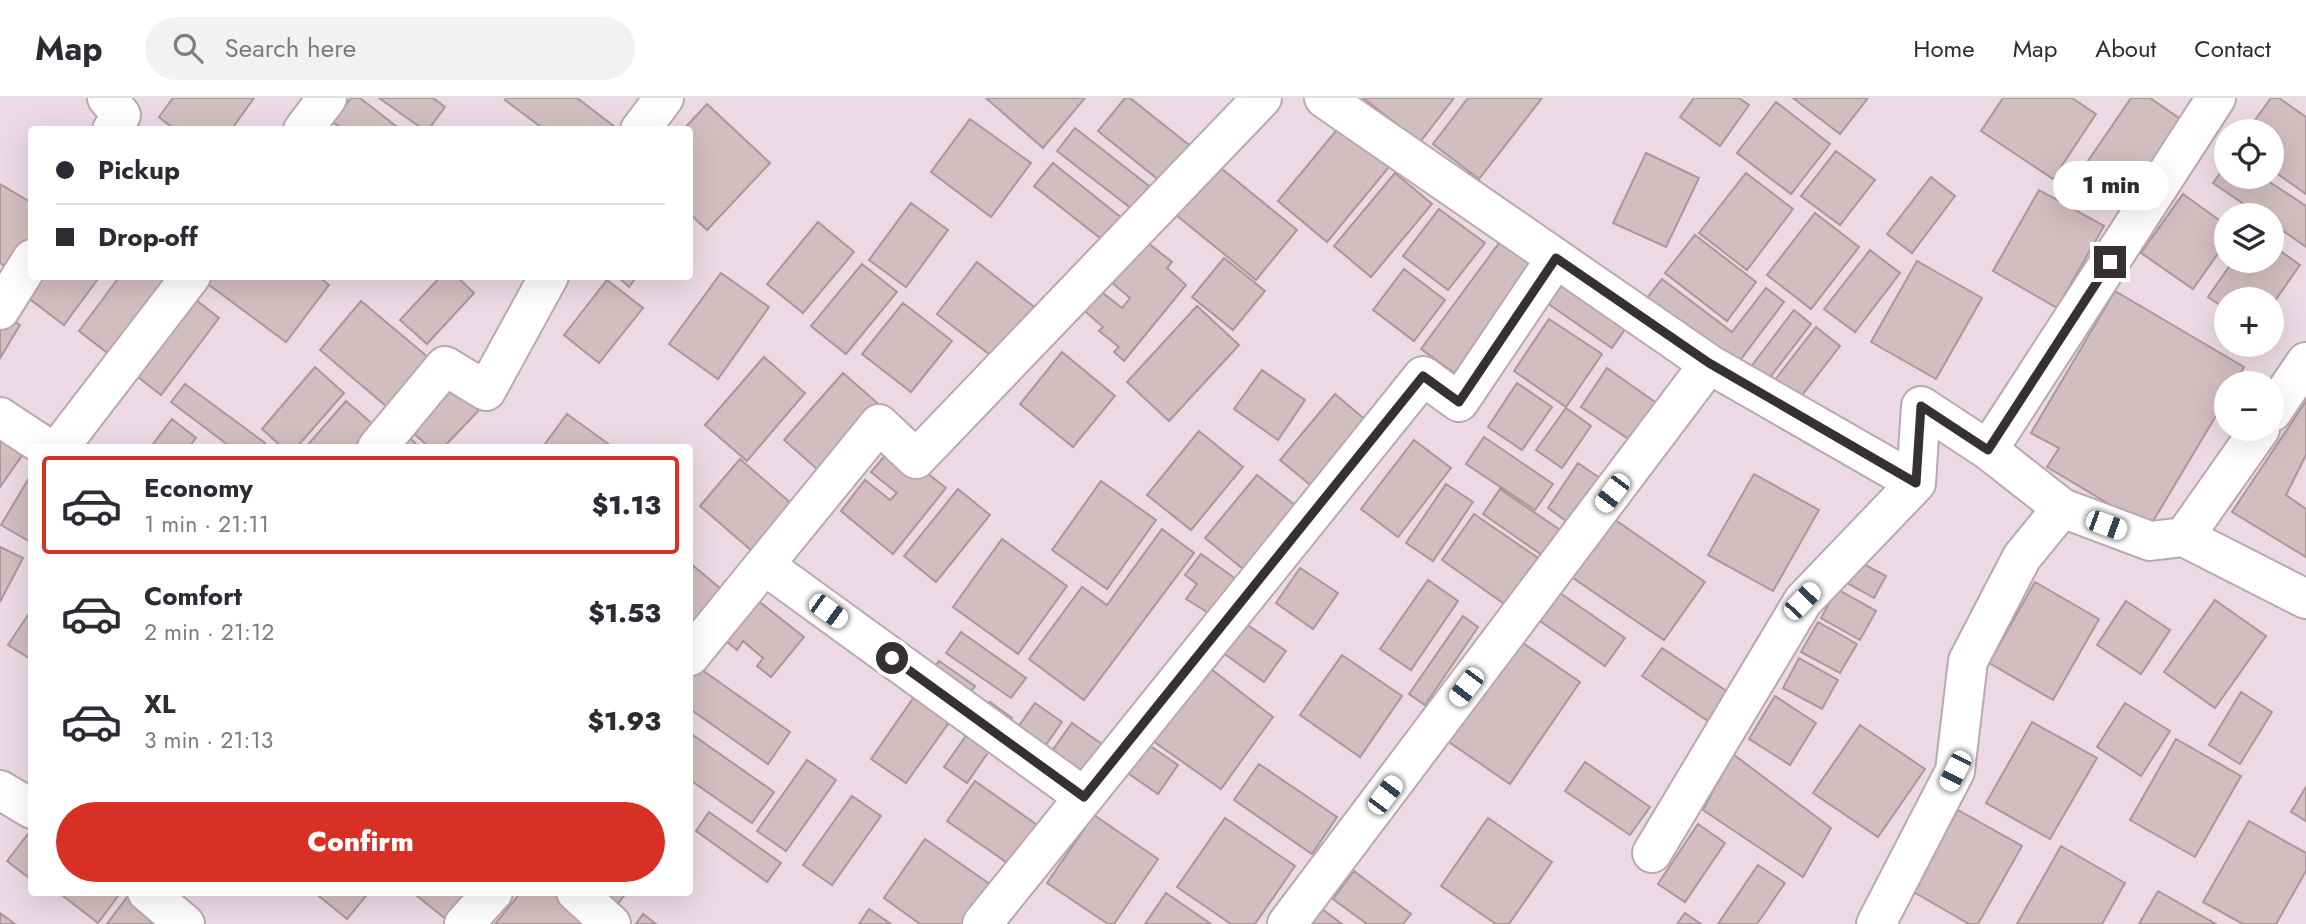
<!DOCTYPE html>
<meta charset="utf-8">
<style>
body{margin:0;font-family:Jost,sans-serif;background:#f2f2f3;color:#2b2b33;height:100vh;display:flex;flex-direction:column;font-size:26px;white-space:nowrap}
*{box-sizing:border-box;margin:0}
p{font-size:23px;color:#7c7c81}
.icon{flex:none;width:38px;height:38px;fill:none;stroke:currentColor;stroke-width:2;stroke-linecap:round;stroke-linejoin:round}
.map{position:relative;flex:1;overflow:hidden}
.sheet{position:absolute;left:28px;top:346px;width:665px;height:452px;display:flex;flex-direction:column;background:#fff;border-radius:7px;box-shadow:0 7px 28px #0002}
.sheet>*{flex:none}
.top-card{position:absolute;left:28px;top:28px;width:665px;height:154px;border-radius:7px;box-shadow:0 7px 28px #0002;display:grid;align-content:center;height:154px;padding:0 28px;background:#fff}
.fabs{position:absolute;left:2214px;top:21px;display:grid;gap:14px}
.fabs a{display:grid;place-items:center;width:70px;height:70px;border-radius:50%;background:#fff;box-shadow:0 7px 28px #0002;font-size:35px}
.end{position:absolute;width:32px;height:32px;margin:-16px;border:9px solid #362f33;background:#fff;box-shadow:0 0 0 4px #fff}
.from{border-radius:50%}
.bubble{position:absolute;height:49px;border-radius:24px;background:#fff;box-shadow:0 7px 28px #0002;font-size:23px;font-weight:800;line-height:49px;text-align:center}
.car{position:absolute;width:21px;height:42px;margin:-21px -10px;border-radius:9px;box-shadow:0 0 5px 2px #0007;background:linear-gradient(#fff 24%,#345 0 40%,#fff 0 76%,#345 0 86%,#fff 0)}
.top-card b{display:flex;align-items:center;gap:24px;height:66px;font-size:26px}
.top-card b+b{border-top:2px solid #e1e1e2}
.top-card i{width:18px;height:18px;background:#2b2b33}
ul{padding:12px 0 0;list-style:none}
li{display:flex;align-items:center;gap:21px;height:98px;margin:0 14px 10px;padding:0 14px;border:4px solid transparent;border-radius:7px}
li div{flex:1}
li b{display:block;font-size:26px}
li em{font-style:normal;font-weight:800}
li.on{border-color:#d93025}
li>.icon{width:63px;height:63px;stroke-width:1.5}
.action{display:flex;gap:14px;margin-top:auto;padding:14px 28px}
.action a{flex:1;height:80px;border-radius:42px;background:#d93025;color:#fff;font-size:28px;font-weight:800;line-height:80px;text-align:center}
header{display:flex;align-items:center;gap:42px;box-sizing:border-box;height:98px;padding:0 35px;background:#fff;border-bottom:2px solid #e1e1e2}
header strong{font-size:33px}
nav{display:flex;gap:38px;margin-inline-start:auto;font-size:24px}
.search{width:490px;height:63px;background:#f2f2f3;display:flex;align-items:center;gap:18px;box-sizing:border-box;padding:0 24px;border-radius:38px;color:#7c7c81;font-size:26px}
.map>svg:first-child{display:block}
.building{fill:#d2bdc0;stroke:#ab9799;stroke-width:2}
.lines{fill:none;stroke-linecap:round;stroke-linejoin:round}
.minor-casing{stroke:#b9a8b1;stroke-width:42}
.minor{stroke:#fff;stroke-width:38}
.route{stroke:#362f33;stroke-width:9}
</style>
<header>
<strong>Map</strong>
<div class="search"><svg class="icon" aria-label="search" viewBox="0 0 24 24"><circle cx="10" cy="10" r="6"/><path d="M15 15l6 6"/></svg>Search here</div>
<nav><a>Home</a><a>Map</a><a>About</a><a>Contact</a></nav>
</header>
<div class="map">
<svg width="2306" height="826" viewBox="0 0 2306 826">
<rect width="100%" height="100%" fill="#ecd9e3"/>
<path class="building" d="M173,0H254L231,32H175L159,19Z
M351,0H360L401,32H343L333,24Z
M379,0H433L445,9L428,32H424Z
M506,0H577L619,32H545L505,2Z
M986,0H1085L1043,50Z
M1125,0H1130L1189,47L1160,83L1098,33Z
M1363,0H1454L1420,44Z
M1468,0H1542L1479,81L1433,46Z
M1694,0H1739L1749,7L1720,48L1680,19Z
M1793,0H1868L1840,36Z
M2003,0H2072L2096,16L2053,81L1981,33Z
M2131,0H2150L2182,22L2133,94L2088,63Z
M2271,0H2279L2306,19V96L2272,72V33H2247Z
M1776,4L1830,46L1791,96L1737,55Z
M707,6L770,65L707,132L690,116V32H683Z
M970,21L1031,65L991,119L931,74Z
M1340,28L1389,69L1327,144L1278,103Z
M1075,30L1149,88L1132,111L1057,53Z
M1836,53L1875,82L1840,127L1801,98Z
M1646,55L1699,80L1666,149L1613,125Z
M1053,65L1123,121L1105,144L1034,88Z
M1216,66L1297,132L1256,182L1175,116Z
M2226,67V79H2262L2306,108V149L2272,125V117H2260L2213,85Z
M1395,75L1432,106L1371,179L1334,148Z
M1746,75L1793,111L1747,172L1699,135Z
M1931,79L1955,98L1912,155L1887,136Z
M0,86L32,105V153L18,176L0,165Z
M2039,92L2104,128L2057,210L1993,173Z
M2183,96L2226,127V144L2193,191L2141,155Z
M911,105L948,132L906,189L869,162Z
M1439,111L1485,145L1448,192L1403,158Z
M1815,115L1859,149L1811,211L1767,177Z
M818,124L854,154L803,215L767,186Z
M1138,137L1172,164L1167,170L1186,187L1124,263L1114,254L1119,249L1099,233L1103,229L1079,208L1095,189L1122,210L1130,200L1104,178Z
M1695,137L1756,184L1727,223L1665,175Z
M1502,141L1539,169L1460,279L1421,251Z
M2272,147L2300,167L2272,207V201H2226V211L2208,199L2233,163H2272Z
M1870,152L1900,175L1855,234L1824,211Z
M1224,160L1265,193L1233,232L1192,199Z
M1917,163L1982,200L1936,281L1871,244Z
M977,164L1038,212L998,263L937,216Z
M862,166L897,194L846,256L811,228Z
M1404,171L1445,202L1414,243L1373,212Z
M721,175L769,209L718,281L669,246Z
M1566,176L1632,221L1612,250L1547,205Z
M43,178H100L64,227L27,199Z
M120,178H170L110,257L79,233Z
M197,178H318L329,187L286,244Z
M441,178H456L474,195L427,246L400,222Z
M617,178H637L629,189Z
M1662,181L1732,234L1766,190L1784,204L1732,273L1643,205Z
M607,182L643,210L599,265L564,237Z
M182,191L219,220L161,297L124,268Z
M2115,193L2244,269L2235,285H2226V301L2149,430L2047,369L2059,350L2031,335Z
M361,203L435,265L393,314L320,252Z
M903,205L952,243L911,294L862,256Z
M1197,208L1239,247L1169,323L1127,284Z
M1794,212L1811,226L1767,283L1750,270Z
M0,214L20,227L0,260Z
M1549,221L1602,256L1566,309L1514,273Z
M1816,229L1840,248L1799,301L1774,283Z
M1062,254L1115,298L1073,349L1020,306Z
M764,259L805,295L747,363L705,327Z
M315,269L344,295L296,350H283L262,331Z
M1607,270L1662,309L1636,346L1581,309Z
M1262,272L1305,302L1278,342L1234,311Z
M843,275L882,309L824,377L784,342Z
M454,285L481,310L443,350H430L410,332Z
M1517,285L1552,309L1522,352L1488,329Z
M185,286L265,345L261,350H232L171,304Z
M1335,296L1374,329L1319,394L1280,362Z
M346,303L375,328L356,350H305Z
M2306,303V357L2286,397L2306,411V459L2232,414Z
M0,309L38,335L0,389Z
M1566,310L1591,328L1562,370L1536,352Z
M567,316L614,350H542Z
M172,321L196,340L188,350H150Z
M1199,333L1243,369L1191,432L1147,397Z
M406,336L420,350H392Z
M1484,339L1553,386L1535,412L1466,366Z
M1414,342L1451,370L1398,439L1361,411Z
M893,348L946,390L893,456L841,413L865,382L890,402L897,395L871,374Z
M740,361L799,412L759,459L700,408Z
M1578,365L1604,383L1573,428L1548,410Z
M32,375V445L1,427Z
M1754,376L1819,412L1773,493L1708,457Z
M1257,377L1305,415L1253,479L1205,440Z
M1101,383L1156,422L1107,491L1052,452Z
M1446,386L1473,404L1433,463L1406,445Z
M958,391L990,417L936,484L904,458Z
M1500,391L1560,432L1542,457L1483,416Z
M1474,416L1538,460L1506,507L1442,462Z
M1611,419L1705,484L1664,542L1570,478Z
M1162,431L1194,455L1084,602L1029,561L1082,489L1107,507Z
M1002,441L1067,488L1018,556L953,509Z
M0,449L23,460L0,504Z
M1201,456L1243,486L1203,521L1207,514L1186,501L1197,486L1185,477Z
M1854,461L1886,478L1874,500L1842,482Z
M690,465L721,491L690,530Z
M1300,470L1338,495L1313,531L1276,505Z
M1428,482L1458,503L1411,572L1380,551Z
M2035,484L2099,521L2053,602L1989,565Z
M1837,491L1876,513L1860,542L1821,520Z
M1560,495L1625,540L1605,568L1540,523Z
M752,498L804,539L771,579L757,568L763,560L743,543L737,552L720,538Z
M2215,502L2266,538L2215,610L2164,574Z
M2126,503L2170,532L2141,576L2097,547Z
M32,511V562L8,547Z
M1463,518L1478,529L1425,607L1409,596Z
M1240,522L1286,553L1264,584L1219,552Z
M1818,524L1857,546L1840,575L1801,554Z
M961,534L1026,580L1011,600L946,555Z
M1517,541L1580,584L1510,686L1446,642Z
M1662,550L1728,594L1708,623L1642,578Z
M1342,557L1402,598L1360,659L1300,617Z
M1799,560L1838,582L1822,611L1783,590Z
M939,563L975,588L906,685L871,661Z
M695,567L790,634L768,666L690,611V575Z
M1211,571L1273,619L1221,691L1153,643Z
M2241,594L2272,614L2240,666L2209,647Z
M1775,598L1816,625L1790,667L1749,641Z
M990,604L1012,620L967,685L944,669Z
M1035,605L1062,624L1029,671L1002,652Z
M2125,605L2170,633L2141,678L2097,649Z
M2032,624L2097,660L2050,741L1986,705Z
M1072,625L1106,649L1072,698L1037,674Z
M1860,627L1925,671L1878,739L1813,695Z
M690,635L774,694L752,725L690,682Z
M2176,641L2241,678L2195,759L2130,722Z
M1143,643L1178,667L1158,696L1122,671Z
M1733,656L1831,730L1803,779L1703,712Z
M807,662L836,682L786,753L757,733Z
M1585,664L1650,709L1630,737L1565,693Z
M1259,666L1337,719L1312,756L1234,702Z
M975,683L1040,729L1012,768L947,723Z
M2306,689V723L2291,714Z
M852,698L881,718L832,787L803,767Z
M1958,712L2022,748L1978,826H1969L1912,793Z
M709,714L781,765L767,784L696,733Z
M1094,717L1158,761L1114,826H1108L1047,785Z
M1225,720L1295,768L1255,826H1231L1177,789Z
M1488,720L1552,764L1509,826H1496L1441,788Z
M2249,723L2306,755V773L2276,826H2243L2203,804Z
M1698,726L1725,745L1685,804L1658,786Z
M32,731V774L28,779L7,763Z
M925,741L994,789L968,826H920L884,800Z
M2061,748L2125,785L2102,826H2017Z
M1758,767L1785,785L1757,826H1718Z
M1354,773L1411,816L1403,826H1367L1333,801Z
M2158,793L2216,826H2139Z
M58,794H121L98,825Z
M314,794H369L347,821Z
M412,794H478L452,826Z
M521,794H619L624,798L601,826H495Z
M1166,795L1211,826H1145Z
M128,798L156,819L150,826H107Z
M1310,802L1342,826H1292Z
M869,811L891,826H859Z
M0,815L15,826H0Z
M1685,815L1701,826H1677Z
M643,816L656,826H636Z"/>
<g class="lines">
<g class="minor-casing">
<path id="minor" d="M107,0L121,17L112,32
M303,32L327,0
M640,32L664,0
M0,212L32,161
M1709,266L1916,385
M2272,314L2306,264
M0,319L47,350
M2260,331L2184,439L2306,501
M59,350L191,178
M377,350L445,268L486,293L549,178
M1988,352L2062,410
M764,467L1084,699
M690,558L879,326L916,361L1262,0
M0,692L32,711
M1652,755L1803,503L1916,385L1921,308L1988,352L2216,0
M147,794L185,826
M576,794L611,826
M464,826L493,794
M982,826L1423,278L1459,304L1556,160
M1287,826L1709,266L1324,0
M1876,826L1955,673L1968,563L2022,459L2062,410L2150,443L2184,439"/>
</g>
<use href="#minor" class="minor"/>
</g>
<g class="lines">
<path class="route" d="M892,560L1084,699L1423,278L1459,304L1556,160L1709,265L1916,385L1921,308L1988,352L2110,164"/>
</g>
</svg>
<div class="fabs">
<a><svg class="icon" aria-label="locate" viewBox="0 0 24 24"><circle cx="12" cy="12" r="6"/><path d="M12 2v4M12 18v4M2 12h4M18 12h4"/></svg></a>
<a><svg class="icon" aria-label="layers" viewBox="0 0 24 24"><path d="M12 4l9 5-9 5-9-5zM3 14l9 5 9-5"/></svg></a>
<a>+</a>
<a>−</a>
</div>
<i class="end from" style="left:892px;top:560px"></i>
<i class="end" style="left:2110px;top:164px"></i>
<div class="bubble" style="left:2053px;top:63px;width:116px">1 min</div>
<i class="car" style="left:1612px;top:395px;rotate:217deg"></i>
<i class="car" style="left:2106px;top:427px;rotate:110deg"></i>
<i class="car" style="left:1802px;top:503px;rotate:44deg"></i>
<i class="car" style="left:828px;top:513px;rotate:126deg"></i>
<i class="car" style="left:1466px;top:589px;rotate:217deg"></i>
<i class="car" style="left:1955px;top:673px;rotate:207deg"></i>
<i class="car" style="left:1385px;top:697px;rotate:37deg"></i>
<div class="top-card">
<b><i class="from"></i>Pickup</b>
<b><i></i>Drop-off</b>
</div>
<section class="sheet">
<ul>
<li class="on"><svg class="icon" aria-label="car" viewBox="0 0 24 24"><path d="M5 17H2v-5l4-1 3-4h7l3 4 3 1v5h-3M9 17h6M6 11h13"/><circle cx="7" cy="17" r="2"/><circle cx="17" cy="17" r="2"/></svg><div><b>Economy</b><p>1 min · 21:11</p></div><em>$1.13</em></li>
<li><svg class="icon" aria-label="car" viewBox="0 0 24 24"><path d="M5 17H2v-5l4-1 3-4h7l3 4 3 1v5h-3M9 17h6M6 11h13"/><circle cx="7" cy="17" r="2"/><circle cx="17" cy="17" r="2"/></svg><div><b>Comfort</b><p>2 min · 21:12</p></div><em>$1.53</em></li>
<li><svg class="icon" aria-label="car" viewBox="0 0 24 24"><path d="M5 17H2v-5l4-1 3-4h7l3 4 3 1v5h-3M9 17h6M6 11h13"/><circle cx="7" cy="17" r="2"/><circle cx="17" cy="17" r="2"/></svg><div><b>XL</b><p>3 min · 21:13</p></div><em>$1.93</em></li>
</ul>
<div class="action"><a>Confirm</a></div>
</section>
</div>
